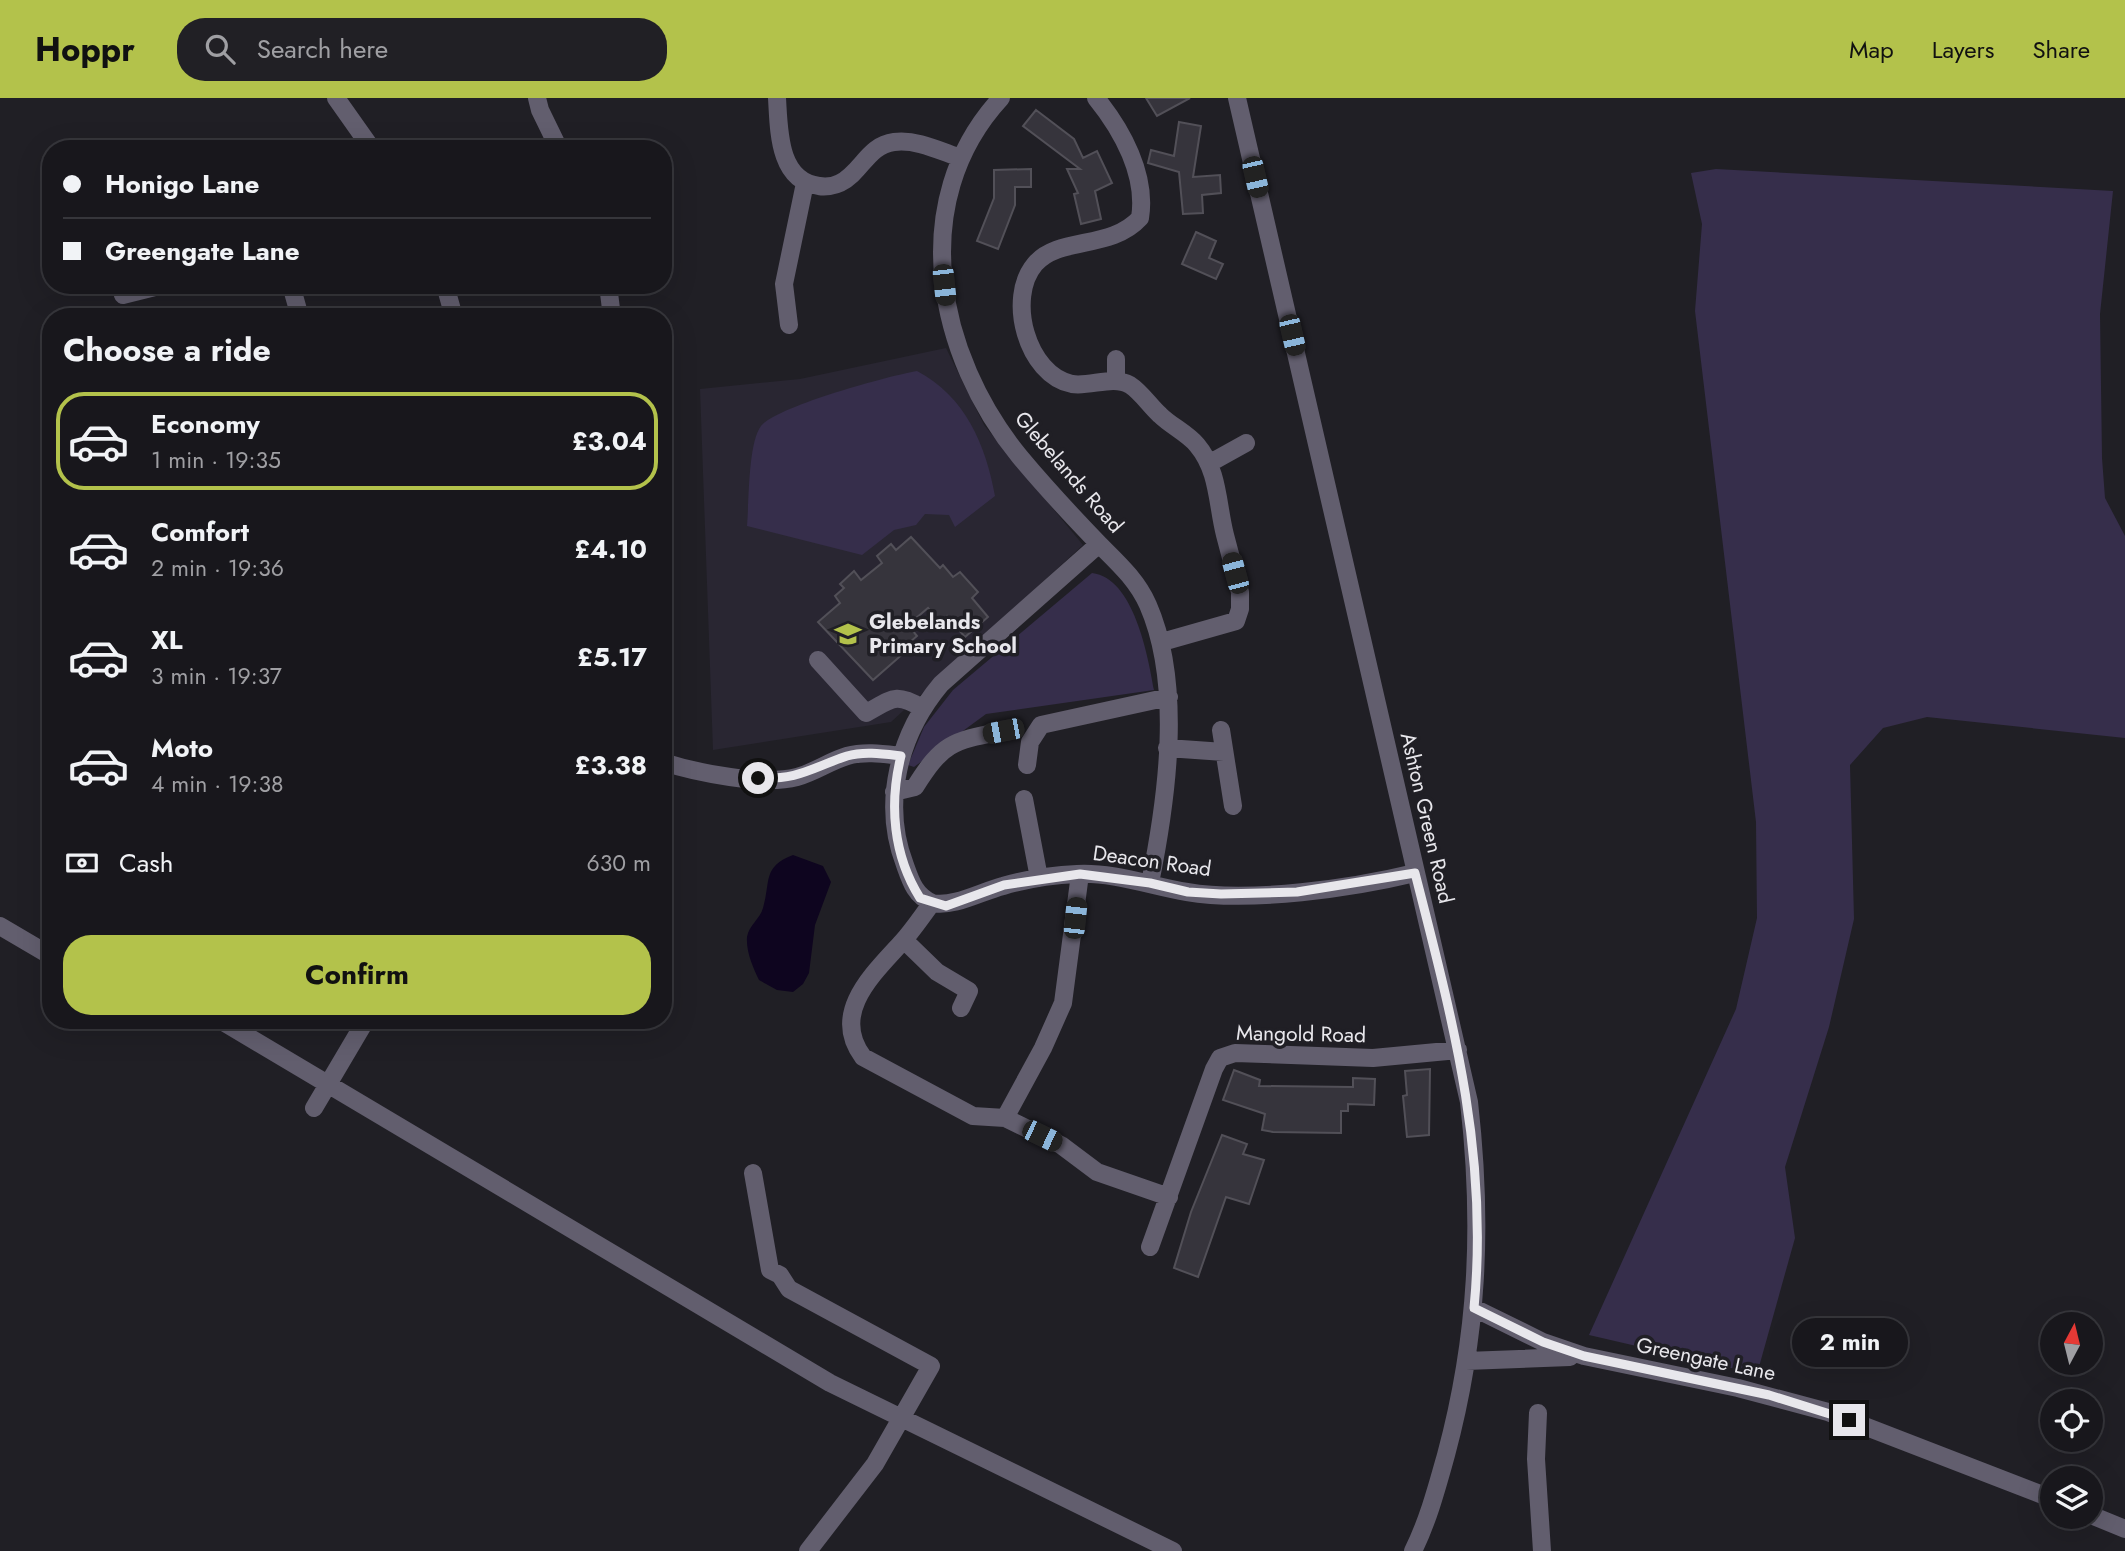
<!DOCTYPE html>
<meta charset="utf-8">
<style>
body{margin:0;font-family:Jost,sans-serif;background:#212025;color:#f1f3f6;height:100vh;display:flex;flex-direction:column;font-size:26px;white-space:nowrap}
*{box-sizing:border-box;margin:0}
p{font-size:23px;color:#9f9fa3}
.icon{flex:none;width:38px;height:38px;fill:none;stroke:currentColor;stroke-width:2;stroke-linecap:round;stroke-linejoin:round}
.map{position:relative;flex:1;overflow:hidden}
.side{position:absolute;left:42px;top:210px;width:630px;height:721px;display:flex;flex-direction:column;background:#18171c;border-radius:28px;box-shadow:0 7px 28px #0002,0 0 0 2px #36363b}
.side>*{flex:none}
.banner{position:absolute;left:42px;top:42px;width:630px;height:154px;border-radius:28px;box-shadow:0 7px 28px #0002,0 0 0 2px #36363b;display:grid;align-content:center;height:154px;padding:0 21px;background:#18171c}
.needle{width:46px;rotate:7deg}
.buttons{position:absolute;left:2040px;top:1214px;display:grid;gap:14px}
.buttons a{display:grid;place-items:center;width:63px;height:63px;border-radius:50%;background:#18171c;box-shadow:0 7px 28px #0002,0 0 0 2px #36363b;font-size:35px}
.end{position:absolute;width:32px;height:32px;margin:-16px;border:9px solid #e8e7ec;background:#111;box-shadow:0 0 0 4px #111}
.from{border-radius:50%}
.bubble{position:absolute;height:49px;border-radius:24px;background:#18171c;box-shadow:0 7px 28px #0002,0 0 0 2px #36363b;font-size:23px;font-weight:700;line-height:49px;text-align:center}
.car{position:absolute;width:21px;height:42px;margin:-21px -10px;border-radius:9px;box-shadow:0 0 5px 2px #0007;background:linear-gradient(#222 24%,#8ab4d8 0 40%,#222 0 76%,#8ab4d8 0 86%,#222 0)}
.banner b{display:flex;align-items:center;gap:24px;height:66px;font-size:26px}
.banner b+b{border-top:2px solid #36363b}
.banner i{width:18px;height:18px;background:#f1f3f6}
ul{padding:0;list-style:none}
li{display:flex;align-items:center;gap:21px;height:98px;margin:0 14px 10px;padding:0 7px;border:4px solid transparent;border-radius:28px}
li div{flex:1}
li b{display:block;font-size:26px}
li em{font-style:normal;font-weight:700}
li.current{border-color:#b3c24b}
li>.icon{width:63px;height:63px;stroke-width:1.5}
h2{padding:0 21px;font-size:32px;line-height:84px}
.pay{display:flex;align-items:center;gap:18px;height:77px;padding:0 21px;font-size:26px}
.pay p{margin-inline-start:auto}
.button{display:flex;gap:14px;margin-top:auto;padding:14px 21px}
.button a{flex:1;height:80px;border-radius:28px;background:#b3c24b;color:#111;font-size:28px;font-weight:700;line-height:80px;text-align:center}
header{display:flex;align-items:center;gap:42px;box-sizing:border-box;height:98px;padding:0 35px;background:#b3c24b;color:#111}
header strong{font-size:33px}
nav{display:flex;gap:38px;margin-inline-start:auto;font-size:24px}
.search{width:490px;height:63px;background:#212025;display:flex;align-items:center;gap:18px;box-sizing:border-box;padding:0 24px;border-radius:28px;color:#9f9fa3;font-size:26px}
.map>svg:first-child{display:block}
.built{fill:#292632}
.green{fill:#362e4b}
.water{fill:#0e051f}
.building{fill:#36343c;stroke:#525058;stroke-width:2}
.lines{fill:none;stroke-linecap:round;stroke-linejoin:round}
.minor{stroke:#625e6e;stroke-width:18}
.route{stroke:#e8e7ec;stroke-width:9}
.labels{text-anchor:middle;dominant-baseline:central;stroke-width:7;stroke-linejoin:round;paint-order:stroke}
.street-label{font-size:21px;fill:#e8e7ec;stroke:#201f25}
.poi-label{font-size:21px;font-weight:bold;fill:#e8e7ec;stroke:#201f25;text-anchor:start}
</style>
<header>
<strong>Hoppr</strong>
<div class="search"><svg class="icon" aria-label="search" viewBox="0 0 24 24"><circle cx="10" cy="10" r="6"/><path d="M15 15l6 6"/></svg>Search here</div>
<nav><a>Map</a><a>Layers</a><a>Share</a></nav>
</header>
<div class="map">
<svg width="2125" height="1453" viewBox="0 0 2125 1453">
<rect width="100%" height="100%" fill="#201f25"/>
<path class="built" d="M946,250L984,327L1083,447L891,624L713,652L700,291L800,281Z"/>
<path class="green" d="M1716,71L2113,93L2100,216L2102,360L2105,400L2125,438V640L1927,619L1883,630L1850,667L1854,821L1829,929L1785,1069L1795,1140L1757,1276L1589,1237L1736,911L1757,820L1756,724L1695,213L1702,126L1691,75Z
M917,273C965,298 986,347 995,398L955,429L949,417L925,416L916,427L894,432L862,457L747,428C749,405 748,345 761,328C778,308 888,278 917,273Z
M1092,475C1134,480 1148,558 1154,592L986,616L914,669L908,667L924,629L953,592Z"/>
<path class="water" d="M793,757L823,768L831,784L815,827L809,875L803,886L793,894L777,892L759,882C753,869 746,854 747,839C749,827 760,821 763,810C771,783 762,769 793,757Z"/>
<path class="building" d="M1146,0H1190L1157,18Z
M1036,12L1074,41L1083,60L1097,53L1112,85L1095,93L1101,121L1081,126L1074,96L1078,95L1067,71H1080L1023,28Z
M1179,24L1201,28L1193,79L1220,77L1221,95L1202,97L1203,115L1183,116L1179,74L1148,65L1151,52L1174,58Z
M1031,71V89H1015V107L998,151L977,143L994,100V72Z
M1196,134L1216,143L1209,160L1223,166L1216,181L1182,166Z
M911,439L940,470L943,467L953,479L960,474L978,494L972,500L988,519L965,539L947,518L940,524L928,510L908,527L917,538L902,551L905,554L873,582L818,524L840,505L835,498L844,490L840,486L854,473L861,482L882,465L877,458L891,446L896,452Z
M1430,971L1429,1037L1407,1039L1403,998L1407,997L1405,973Z
M1234,972L1260,982L1259,988L1353,989V980L1375,981L1374,1007L1348,1006V1013H1341V1035L1273,1034L1262,1032L1265,1016L1223,1002Z
M1222,1037L1247,1046L1243,1056L1264,1062L1249,1106L1226,1099L1198,1179L1174,1170L1191,1114Z"/>
<g class="lines">
<path class="minor" d="M336,0L372,51
M537,0L540,12L559,51
M777,0C779,32 778,83 819,88C825,89 834,88 840,85C861,75 868,47 894,44C917,41 940,53 961,60
M1001,0C905,104 937,258 1020,359C1045,389 1072,418 1099,446C1118,465 1137,482 1148,507C1183,587 1167,701 1150,785
M1096,0C1122,32 1147,77 1140,120C1111,152 1059,138 1035,166C1006,200 1027,277 1072,286C1091,289 1113,277 1130,287C1141,294 1150,308 1160,317C1171,328 1187,335 1197,347C1219,373 1217,406 1225,437C1230,456 1235,475 1240,494V511L1236,523L1162,544
M1237,0L1469,1004C1483,1127 1478,1238 1446,1357C1437,1389 1428,1423 1413,1453
M291,187L300,219
M445,187L454,219
M608,187L612,219
M123,197L163,187
M789,227L784,186L805,85
M1116,282V261
M1210,365L1246,345
M818,562L866,615C892,601 895,594 922,610
M1221,632L1233,708
M1167,650L1224,654
M663,664C697,675 763,688 797,679C815,674 830,663 847,658C865,653 884,656 901,658
M1027,667L1030,644L1041,627L1169,599
M894,694L915,689C943,644 953,643 1003,633
M1024,701L1039,780
M932,805C915,797 911,784 905,767C881,705 899,636 941,586L1099,446
M0,828L51,858
M904,842L937,874L969,893L961,910
M220,922L830,1285L1173,1453
M314,1010L366,922
M1005,1020L1043,950L1063,905L1080,776
M753,1075L770,1172L780,1177L789,1191L931,1268L875,1366L808,1453
M1169,1099L1097,1074L1061,1047L1005,1020L973,1018L863,959C830,915 873,876 902,844C913,832 922,818 932,805C955,809 980,794 1003,788C1027,781 1052,777 1077,776C1114,774 1151,788 1187,794C1250,805 1353,790 1415,775
M1150,1149L1214,971L1220,960L1235,955L1373,960L1458,952
M1474,1210L1543,1244L1584,1258L1738,1290L1828,1314L2053,1401
M1466,1263L1570,1259
M1538,1315L1536,1361L1542,1453
M2091,1417L2125,1431"/>
</g>
<g class="lines">
<path class="route" d="M758,680C799,682 811,670 847,658C864,653 884,656 901,658C889,706 893,757 920,800L946,808L1004,787L1080,776L1150,785L1188,794L1221,796L1297,794L1415,775C1453,923 1489,1056 1474,1210L1543,1244L1584,1258L1769,1297L1849,1322"/>
</g>
<defs>
<g id="school-bare" transform="scale(2.1)"><path d="M0-5L7-2L0 1L-7-2ZM-4 1L0 2.5L4 1V4Q0 6-4 4Z" fill="#b3c24b" stroke="#201f25" stroke-width="2.5" paint-order="stroke"/></g>
</defs>
<g fill-rule="evenodd">
<use href="#school-bare" x="848" y="536"/>
</g>
<g class="labels">
<g class="street-label">
<text transform="translate(1069 374) rotate(49)">Glebelands Road</text>
<text transform="translate(1427 720) rotate(77)">Ashton Green Road</text>
<text transform="translate(1152 763) rotate(8)">Deacon Road</text>
<text transform="translate(1301 936) rotate(1)">Mangold Road</text>
<text transform="translate(1706 1261) rotate(12)">Greengate Lane</text>
</g>
<g class="poi-label">
<text x="869" y="524">Glebelands<tspan x="869" dy="24">Primary School</tspan></text>
</g>
</g>
</svg>
<div class="buttons">
<a><svg class="needle" viewBox="-14 -14 28 28"><path d="M0-13l5 13h-10z" fill="#e53935"/><path d="M0 13l5-13h-10z" fill="#9f9fa3"/></svg></a>
<a><svg class="icon" aria-label="locate" viewBox="0 0 24 24"><circle cx="12" cy="12" r="6"/><path d="M12 2v4M12 18v4M2 12h4M18 12h4"/></svg></a>
<a><svg class="icon" aria-label="layers" viewBox="0 0 24 24"><path d="M12 4l9 5-9 5-9-5zM3 14l9 5 9-5"/></svg></a>
</div>
<i class="end from" style="left:758px;top:680px"></i>
<i class="end" style="left:1849px;top:1322px"></i>
<div class="bubble" style="left:1792px;top:1220px;width:116px">2 min</div>
<i class="car" style="left:1255px;top:79px;rotate:167deg"></i>
<i class="car" style="left:944px;top:187px;rotate:174deg"></i>
<i class="car" style="left:1292px;top:237px;rotate:167deg"></i>
<i class="car" style="left:1235px;top:475px;rotate:345deg"></i>
<i class="car" style="left:1003px;top:633px;rotate:259deg"></i>
<i class="car" style="left:1075px;top:820px;rotate:6deg"></i>
<i class="car" style="left:1042px;top:1038px;rotate:116deg"></i>
<div class="banner">
<b><i class="from"></i>Honigo Lane</b>
<b><i></i>Greengate Lane</b>
</div>
<section class="side">
<h2>Choose a ride</h2>
<ul>
<li class="current"><svg class="icon" aria-label="car" viewBox="0 0 24 24"><path d="M5 17H2v-5l4-1 3-4h7l3 4 3 1v5h-3M9 17h6M6 11h13"/><circle cx="7" cy="17" r="2"/><circle cx="17" cy="17" r="2"/></svg><div><b>Economy</b><p>1 min · 19:35</p></div><em>£3.04</em></li>
<li><svg class="icon" aria-label="car" viewBox="0 0 24 24"><path d="M5 17H2v-5l4-1 3-4h7l3 4 3 1v5h-3M9 17h6M6 11h13"/><circle cx="7" cy="17" r="2"/><circle cx="17" cy="17" r="2"/></svg><div><b>Comfort</b><p>2 min · 19:36</p></div><em>£4.10</em></li>
<li><svg class="icon" aria-label="car" viewBox="0 0 24 24"><path d="M5 17H2v-5l4-1 3-4h7l3 4 3 1v5h-3M9 17h6M6 11h13"/><circle cx="7" cy="17" r="2"/><circle cx="17" cy="17" r="2"/></svg><div><b>XL</b><p>3 min · 19:37</p></div><em>£5.17</em></li>
<li><svg class="icon" aria-label="car" viewBox="0 0 24 24"><path d="M5 17H2v-5l4-1 3-4h7l3 4 3 1v5h-3M9 17h6M6 11h13"/><circle cx="7" cy="17" r="2"/><circle cx="17" cy="17" r="2"/></svg><div><b>Moto</b><p>4 min · 19:38</p></div><em>£3.38</em></li>
</ul>
<div class="pay"><svg class="icon" aria-label="cash" viewBox="0 0 24 24"><path d="M3 7h18v10H3z"/><circle cx="12" cy="12" r="2"/></svg>Cash<p>630 m</p></div>
<div class="button"><a>Confirm</a></div>
</section>
</div>
